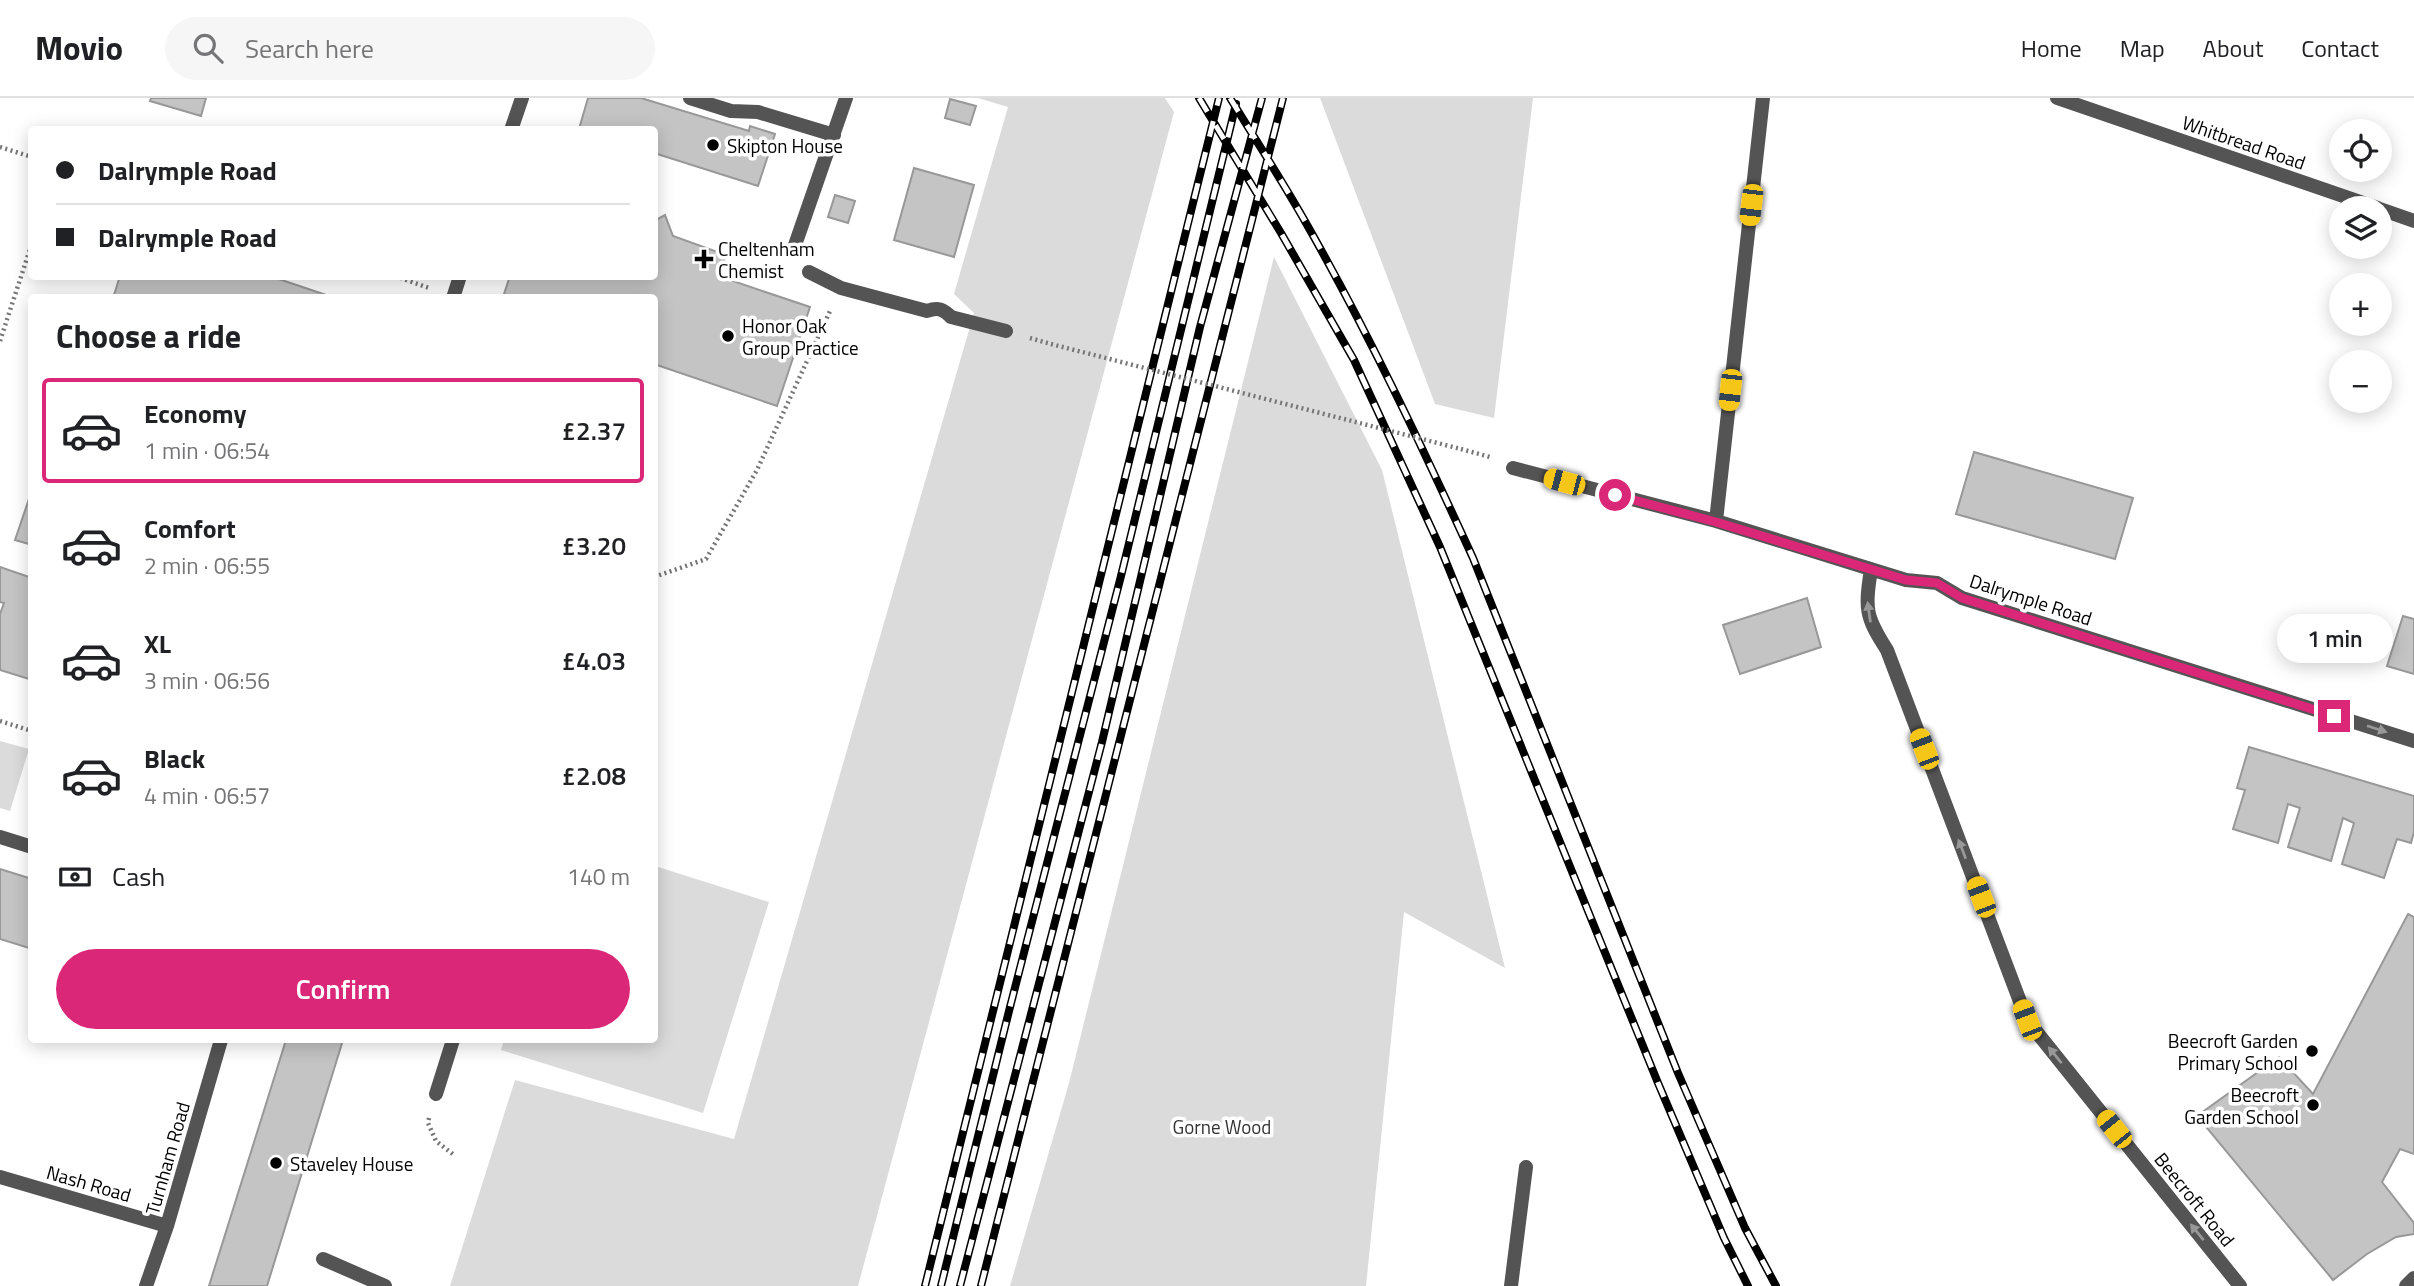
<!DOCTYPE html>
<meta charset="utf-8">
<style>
body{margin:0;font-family:"Titillium Web",sans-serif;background:#f6f6f6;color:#202124;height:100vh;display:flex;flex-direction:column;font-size:26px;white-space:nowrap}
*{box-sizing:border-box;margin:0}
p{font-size:23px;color:#757577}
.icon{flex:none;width:38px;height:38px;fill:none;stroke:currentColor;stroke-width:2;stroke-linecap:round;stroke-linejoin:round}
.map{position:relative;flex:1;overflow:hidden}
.details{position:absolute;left:28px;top:196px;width:630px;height:749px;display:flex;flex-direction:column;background:#fff;border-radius:7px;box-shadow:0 4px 18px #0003}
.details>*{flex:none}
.hud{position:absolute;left:28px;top:28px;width:630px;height:154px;border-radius:7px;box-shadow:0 4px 18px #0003;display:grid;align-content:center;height:154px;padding:0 28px;background:#fff}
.controls{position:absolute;left:2329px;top:21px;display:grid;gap:14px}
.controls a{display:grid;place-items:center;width:63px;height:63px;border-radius:50%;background:#fff;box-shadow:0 4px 18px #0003;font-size:35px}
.end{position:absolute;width:32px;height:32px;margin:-16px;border:9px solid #db2777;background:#fff;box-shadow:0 0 0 4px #fff}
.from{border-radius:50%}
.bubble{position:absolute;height:49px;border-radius:24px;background:#fff;box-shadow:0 4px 18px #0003;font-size:23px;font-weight:600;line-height:49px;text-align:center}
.car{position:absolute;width:21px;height:42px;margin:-21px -10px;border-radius:9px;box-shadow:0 0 5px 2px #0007;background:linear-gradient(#f5c518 24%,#345 0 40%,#f5c518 0 76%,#345 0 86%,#f5c518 0)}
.hud b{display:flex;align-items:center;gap:24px;height:66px;font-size:26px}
.hud b+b{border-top:2px solid #e0e0e0}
.hud i{width:18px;height:18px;background:#202124}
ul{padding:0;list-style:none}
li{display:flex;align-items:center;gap:21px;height:105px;margin:0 14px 10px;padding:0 14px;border:4px solid transparent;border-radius:7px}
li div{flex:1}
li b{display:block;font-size:26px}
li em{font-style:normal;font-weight:600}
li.current{border-color:#db2777}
li>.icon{width:63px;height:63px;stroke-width:1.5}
h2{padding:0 28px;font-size:32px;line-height:84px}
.pay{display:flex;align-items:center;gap:18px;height:77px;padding:0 28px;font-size:26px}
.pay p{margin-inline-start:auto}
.button{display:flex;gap:14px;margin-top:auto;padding:14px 28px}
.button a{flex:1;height:80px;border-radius:42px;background:#db2777;color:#fff;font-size:28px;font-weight:600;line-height:80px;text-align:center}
header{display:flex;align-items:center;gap:42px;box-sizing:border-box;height:98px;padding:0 35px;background:#fff;border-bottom:2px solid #e0e0e0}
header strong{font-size:33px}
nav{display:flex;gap:38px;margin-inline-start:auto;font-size:24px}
.search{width:490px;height:63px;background:#f6f6f6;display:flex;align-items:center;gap:18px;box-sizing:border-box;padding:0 24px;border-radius:38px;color:#757577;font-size:26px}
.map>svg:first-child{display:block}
.green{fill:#dbdbdb}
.building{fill:#c4c4c4;stroke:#989898;stroke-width:2}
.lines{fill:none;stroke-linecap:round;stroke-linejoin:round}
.path{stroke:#767676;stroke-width:4.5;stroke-dasharray:2 3.5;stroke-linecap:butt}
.service{stroke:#545454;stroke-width:14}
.minor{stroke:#545454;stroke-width:14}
.rail-casing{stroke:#000;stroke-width:8}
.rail{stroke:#fff;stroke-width:5;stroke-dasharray:16;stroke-linecap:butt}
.path-bridge{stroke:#767676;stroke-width:4.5;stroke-dasharray:2 3.5;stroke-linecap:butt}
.oneway{fill:#989898}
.route{stroke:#db2777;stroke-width:9}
.poi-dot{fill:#000;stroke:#fff;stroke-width:2.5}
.labels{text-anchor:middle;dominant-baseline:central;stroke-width:7;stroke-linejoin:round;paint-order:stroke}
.street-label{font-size:19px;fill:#000;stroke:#fff}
.poi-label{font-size:19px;fill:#000;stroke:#fff;text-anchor:start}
.park-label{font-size:19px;fill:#323232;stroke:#fff}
</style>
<header>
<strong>Movio</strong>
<div class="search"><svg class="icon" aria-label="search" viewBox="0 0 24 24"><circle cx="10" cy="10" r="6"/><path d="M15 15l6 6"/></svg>Search here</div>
<nav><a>Home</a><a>Map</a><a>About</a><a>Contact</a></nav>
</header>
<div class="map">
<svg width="2414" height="1188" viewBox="0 0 2414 1188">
<rect width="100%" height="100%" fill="#fff"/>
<path class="green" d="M978,0H1165L1174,14L858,1188H450L515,982L734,1041L974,215L954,196L1008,9Z
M1320,0H1533L1494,320L1435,306Z
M1274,159L1382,372L1505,870L1404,814L1366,1188H1010L1069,985Z
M0,643L29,651L10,713L0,710Z
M655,768L769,804L703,1015L501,952L504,942H654Z"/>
<path class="building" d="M151,0H206L201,18L150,3Z
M588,0H641L749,33L750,28L775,36L758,88L654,55V32L579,31Z
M950,1L976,8L970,27L945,20Z
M914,70L974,87L954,159L894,142Z
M835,97L855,103L848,125L828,119Z
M665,117L673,138L726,157L718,178L810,209L777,308L654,266V200H513L504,196L510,178H654V123Z
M120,178H270L335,200H113Z
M1974,354L2133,400L2115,461L1956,416Z
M32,392V447L15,442Z
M0,469L32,480V582L0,572V516L4,505L0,504Z
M1807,500L1821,549L1740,576L1723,527Z
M2403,518L2414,521V576L2387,568Z
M2249,649L2414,698V734L2411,745L2397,741L2384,780L2342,766L2354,725L2343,720L2331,763L2288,749L2300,710L2288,706L2278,745L2233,731L2245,692L2237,690Z
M0,771L32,781V851L0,841Z
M2408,816L2414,819V1056L2400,1051L2382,1084L2414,1125V1136L2396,1139L2367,1156L2333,1182L2197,1018L2279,959L2313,996Z
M286,942H343L267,1188H209Z"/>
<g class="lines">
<path class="path" d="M0,49L32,59
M395,178L429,190
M1030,240L1051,246
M0,243L32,145
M1461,351L1490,359
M654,479L706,461L757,372L830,213
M0,623L32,633
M429,1020L428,1025L436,1043L454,1057"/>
<path class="service" d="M690,0L731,13L758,14L834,37
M794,150L846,0
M809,174L841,190L927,213C938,209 943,211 951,219L1006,233
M323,1161L385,1188
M2406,1188L2414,1180"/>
<path class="minor" d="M2057,0L2378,110
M511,32L522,0
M2380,111L2414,123
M453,200L460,178
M1513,370L1716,423L1906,482L1937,485L1962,500L2414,643
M1716,423L1763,0
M1871,471C1865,511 1865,518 1887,552L2027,922L2240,1188
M0,739L32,749
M436,996L453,942
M0,1079L167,1128
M146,1188L167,1128L221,942
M1511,1188L1526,1069"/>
<g class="rail-casing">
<path id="rail" d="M1199,0L1281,135L1354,262L1440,449L1658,985L1724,1140L1748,1188
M1230,0C1254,39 1279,78 1302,118C1365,228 1420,344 1473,460L1678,975L1745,1130L1776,1188
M925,1188L1219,0
M941,1188L1009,913L1121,478L1236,6
M960,1188L1102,644L1200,229L1262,0
M981,1188L1283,0"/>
</g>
<use href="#rail" class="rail"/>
<path class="path-bridge" d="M1051,246L1461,351"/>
</g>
<defs><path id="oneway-solid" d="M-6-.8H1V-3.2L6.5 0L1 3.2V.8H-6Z" transform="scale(1.75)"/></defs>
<g class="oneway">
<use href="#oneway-solid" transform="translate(1869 514) rotate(-98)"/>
<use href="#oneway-solid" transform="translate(2377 631) rotate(18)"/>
<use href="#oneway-solid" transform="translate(1962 751) rotate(-111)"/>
<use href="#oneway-solid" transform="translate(2055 957) rotate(-129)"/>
<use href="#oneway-solid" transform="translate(2197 1134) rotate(-129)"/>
</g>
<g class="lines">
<path class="route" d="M1615,397L1716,424L1906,482L1937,485L1962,500L2334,618"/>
</g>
<g class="poi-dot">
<circle cx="713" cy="47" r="7"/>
<path d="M700.5 150.5h7v7h7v7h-7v7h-7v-7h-7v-7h7z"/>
<circle cx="728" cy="238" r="7"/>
<circle cx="2312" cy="953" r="7"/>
<circle cx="2313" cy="1007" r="7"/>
<circle cx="276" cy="1065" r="7"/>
</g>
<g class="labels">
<g class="street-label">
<text transform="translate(2244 44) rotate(19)">Whitbread Road</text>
<text transform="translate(2031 501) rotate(18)">Dalrymple Road</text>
<text transform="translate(167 1060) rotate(-74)">Turnham Road</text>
<text transform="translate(89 1085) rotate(16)">Nash Road</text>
<text transform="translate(2195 1101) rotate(51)">Beecroft Road</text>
</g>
<g class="poi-label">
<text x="727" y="47">Skipton House</text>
<text x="718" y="150">Cheltenham<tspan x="718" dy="22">Chemist</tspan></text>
<text x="742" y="227">Honor Oak<tspan x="742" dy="22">Group Practice</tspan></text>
<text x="2298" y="942" text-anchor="end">Beecroft Garden<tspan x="2298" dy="22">Primary School</tspan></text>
<text x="2299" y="996" text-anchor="end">Beecroft<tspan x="2299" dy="22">Garden School</tspan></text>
<text x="290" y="1065">Staveley House</text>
</g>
<g class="park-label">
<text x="1222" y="1028">Gorne Wood</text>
</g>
</g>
</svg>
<div class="controls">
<a><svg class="icon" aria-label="locate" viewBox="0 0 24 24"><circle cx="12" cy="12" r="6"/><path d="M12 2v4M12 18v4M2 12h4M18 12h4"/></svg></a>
<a><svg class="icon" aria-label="layers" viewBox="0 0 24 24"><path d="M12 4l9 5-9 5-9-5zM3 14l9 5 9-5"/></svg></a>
<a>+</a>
<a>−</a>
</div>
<i class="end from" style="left:1615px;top:397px"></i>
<i class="end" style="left:2334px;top:618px"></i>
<div class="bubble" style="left:2277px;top:516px;width:116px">1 min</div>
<i class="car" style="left:1751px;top:107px;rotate:187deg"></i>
<i class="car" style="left:1730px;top:292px;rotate:186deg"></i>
<i class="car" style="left:1564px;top:384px;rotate:285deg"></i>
<i class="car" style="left:1924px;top:651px;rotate:339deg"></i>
<i class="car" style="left:1981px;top:799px;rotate:339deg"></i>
<i class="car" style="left:2027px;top:922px;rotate:339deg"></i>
<i class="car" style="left:2114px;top:1031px;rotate:321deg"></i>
<div class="hud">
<b><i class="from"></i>Dalrymple Road</b>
<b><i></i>Dalrymple Road</b>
</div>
<section class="details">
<h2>Choose a ride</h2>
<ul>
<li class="current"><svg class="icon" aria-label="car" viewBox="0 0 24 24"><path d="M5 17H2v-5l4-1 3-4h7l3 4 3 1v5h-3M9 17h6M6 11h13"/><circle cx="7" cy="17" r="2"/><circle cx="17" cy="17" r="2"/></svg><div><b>Economy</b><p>1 min · 06:54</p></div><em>£2.37</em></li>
<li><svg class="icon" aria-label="car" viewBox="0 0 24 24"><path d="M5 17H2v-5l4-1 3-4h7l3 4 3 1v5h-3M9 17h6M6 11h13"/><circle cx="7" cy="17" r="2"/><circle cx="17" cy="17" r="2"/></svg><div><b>Comfort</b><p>2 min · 06:55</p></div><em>£3.20</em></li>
<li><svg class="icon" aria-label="car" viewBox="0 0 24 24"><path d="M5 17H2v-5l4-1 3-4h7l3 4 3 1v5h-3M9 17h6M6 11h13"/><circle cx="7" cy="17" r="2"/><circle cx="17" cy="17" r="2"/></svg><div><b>XL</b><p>3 min · 06:56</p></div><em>£4.03</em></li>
<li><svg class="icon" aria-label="car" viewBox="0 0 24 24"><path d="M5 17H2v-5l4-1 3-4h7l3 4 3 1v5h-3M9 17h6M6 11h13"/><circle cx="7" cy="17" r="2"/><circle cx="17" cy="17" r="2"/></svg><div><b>Black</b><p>4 min · 06:57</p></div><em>£2.08</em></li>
</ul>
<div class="pay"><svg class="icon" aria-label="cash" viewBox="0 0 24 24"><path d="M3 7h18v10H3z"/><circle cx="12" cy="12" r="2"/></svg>Cash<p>140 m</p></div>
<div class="button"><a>Confirm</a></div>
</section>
</div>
